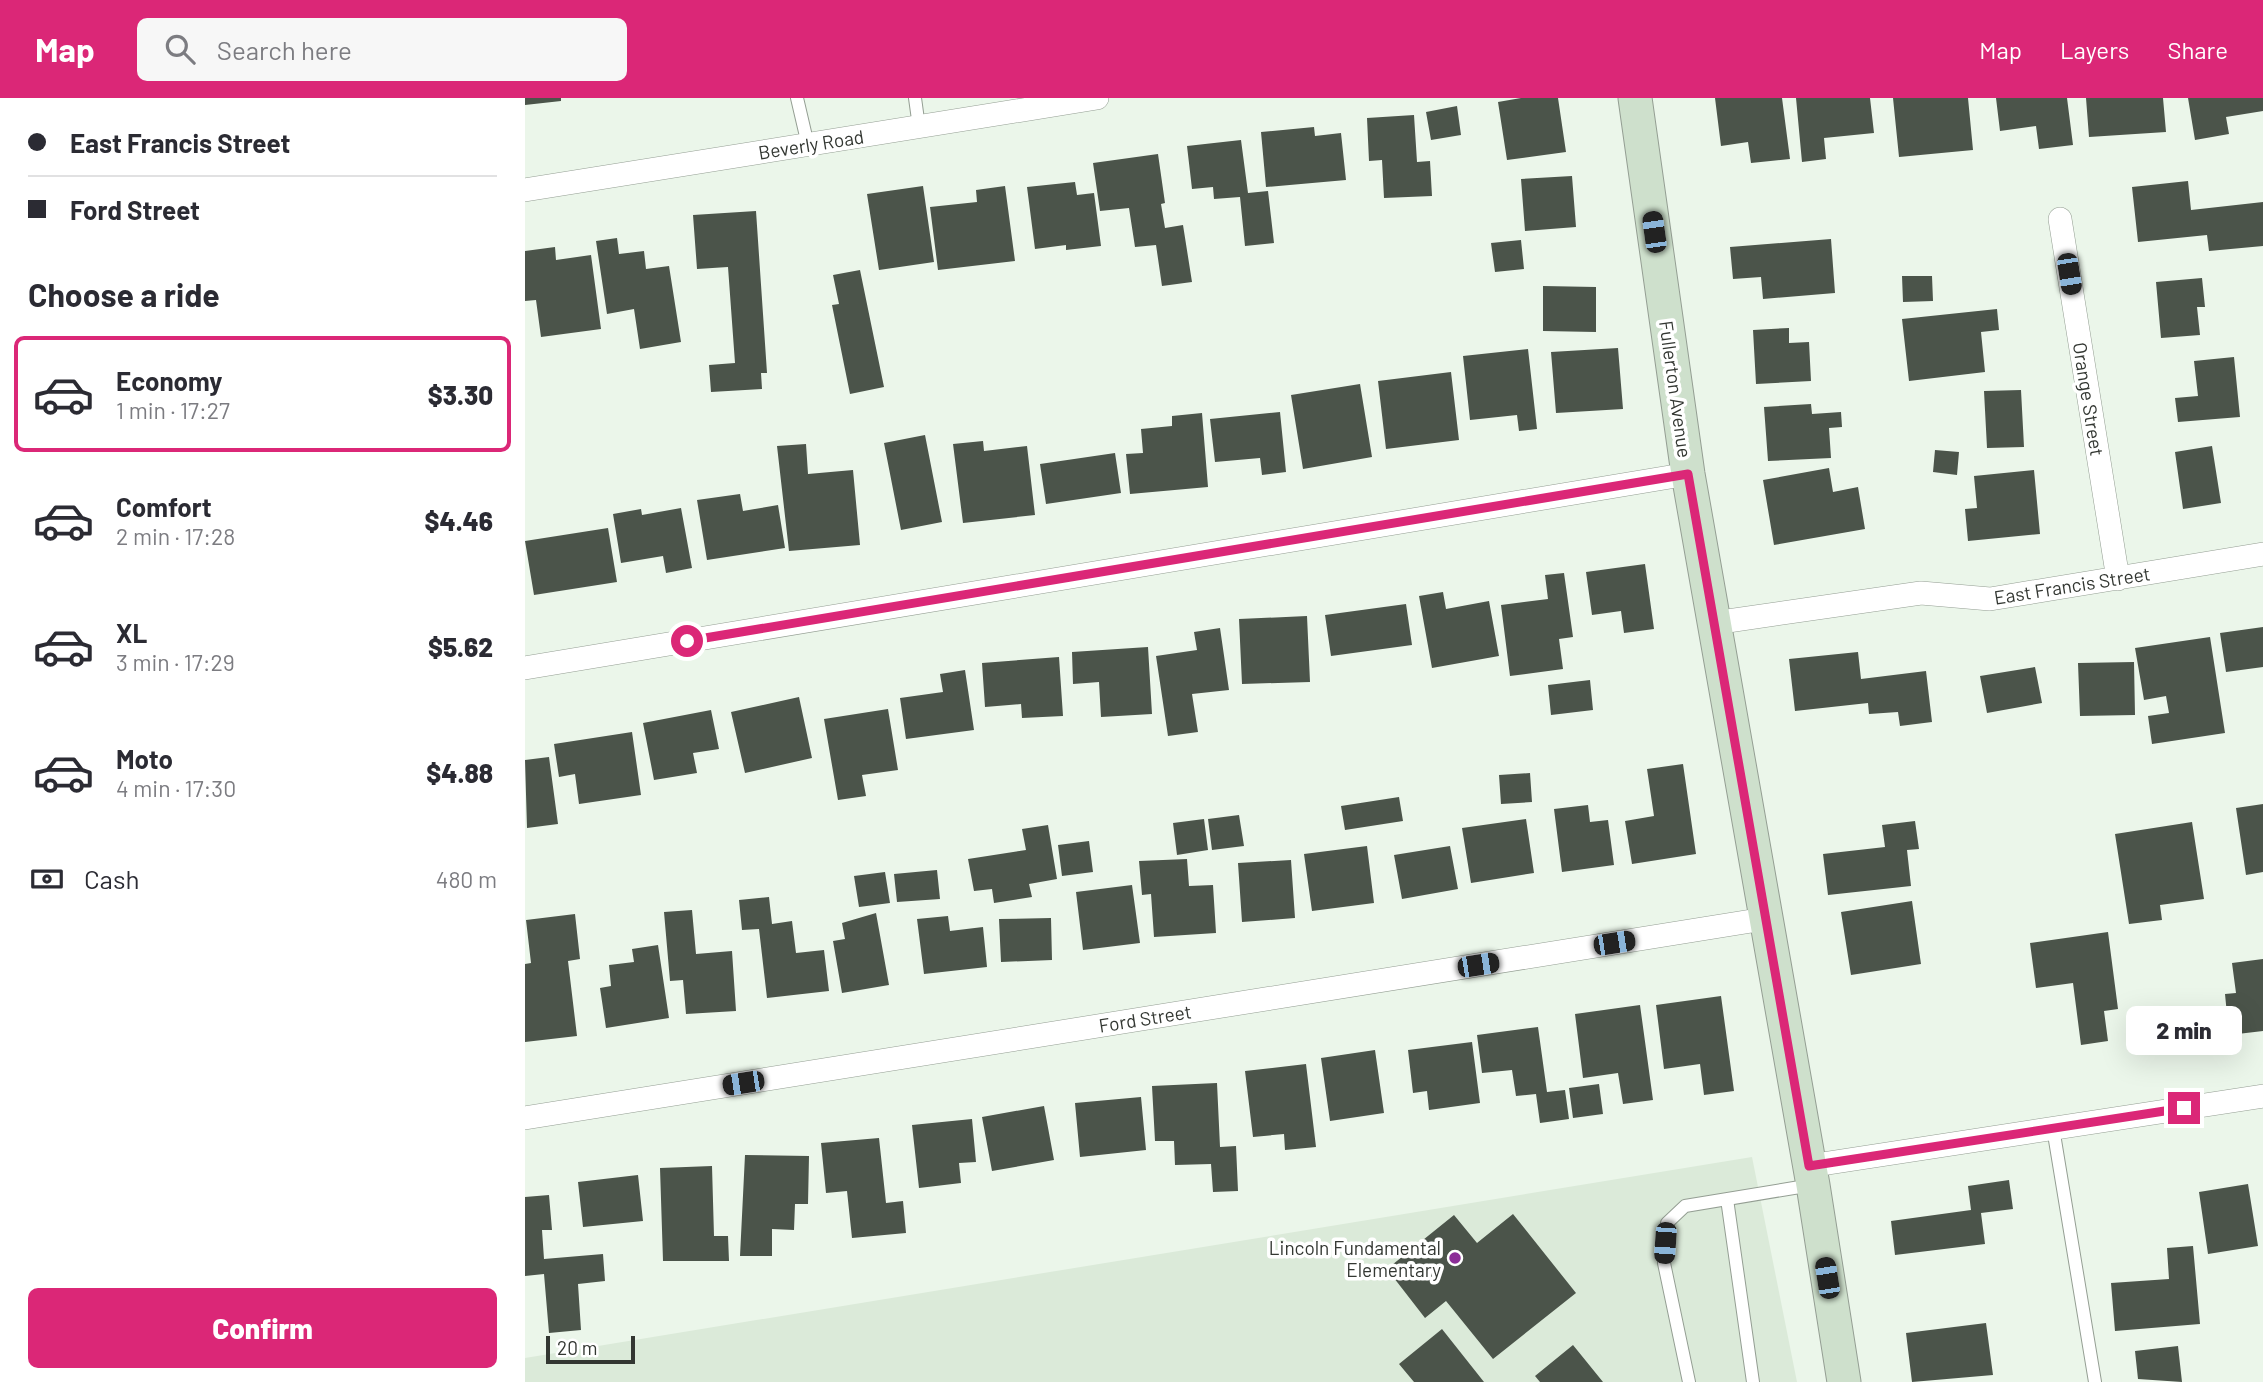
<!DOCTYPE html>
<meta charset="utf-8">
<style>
body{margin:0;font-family:Barlow,sans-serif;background:#f7f7f7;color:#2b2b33;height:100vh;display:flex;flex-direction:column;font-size:26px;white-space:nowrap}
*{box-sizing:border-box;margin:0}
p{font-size:23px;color:#7c7c81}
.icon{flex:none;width:38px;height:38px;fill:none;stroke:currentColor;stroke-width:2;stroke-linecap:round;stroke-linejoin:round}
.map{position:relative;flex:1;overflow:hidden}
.drawer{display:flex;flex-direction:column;background:#fff;width:525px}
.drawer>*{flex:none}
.hud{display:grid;align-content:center;height:154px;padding:0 28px;background:#fff}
.scale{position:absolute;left:21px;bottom:18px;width:89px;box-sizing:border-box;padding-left:7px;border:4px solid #333732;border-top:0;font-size:19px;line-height:24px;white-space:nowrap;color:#333732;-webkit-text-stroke:5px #fff;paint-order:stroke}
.end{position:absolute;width:32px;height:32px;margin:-16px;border:9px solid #db2777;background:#fff;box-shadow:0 0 0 4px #fff}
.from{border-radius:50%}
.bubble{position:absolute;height:49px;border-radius:10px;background:#fff;box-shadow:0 7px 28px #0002;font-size:23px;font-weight:800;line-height:49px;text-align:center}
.car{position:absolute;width:21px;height:42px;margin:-21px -10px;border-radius:9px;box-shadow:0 0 5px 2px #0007;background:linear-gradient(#222 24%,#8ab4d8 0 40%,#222 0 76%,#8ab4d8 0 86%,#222 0)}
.hud b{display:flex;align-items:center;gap:24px;height:66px;font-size:26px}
.hud b+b{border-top:2px solid #e1e1e2}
.hud i{width:18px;height:18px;background:#2b2b33}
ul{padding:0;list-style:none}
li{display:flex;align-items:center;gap:21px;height:116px;margin:0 14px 10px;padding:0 14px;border:4px solid transparent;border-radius:10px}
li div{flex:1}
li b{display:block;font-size:26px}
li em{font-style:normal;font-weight:800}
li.active{border-color:#db2777}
li>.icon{width:63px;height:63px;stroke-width:1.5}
h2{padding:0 28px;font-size:32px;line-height:84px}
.pay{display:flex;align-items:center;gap:18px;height:77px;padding:0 28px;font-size:26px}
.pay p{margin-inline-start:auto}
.button{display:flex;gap:14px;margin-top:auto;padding:14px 28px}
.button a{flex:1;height:80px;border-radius:10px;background:#db2777;color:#fff;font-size:28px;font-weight:800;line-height:80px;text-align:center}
header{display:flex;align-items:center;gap:42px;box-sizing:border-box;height:98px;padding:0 35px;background:#db2777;color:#fff}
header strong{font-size:33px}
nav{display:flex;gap:38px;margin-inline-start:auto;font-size:24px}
.search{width:490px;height:63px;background:#f7f7f7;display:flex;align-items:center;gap:18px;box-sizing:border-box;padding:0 24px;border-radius:10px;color:#7c7c81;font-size:26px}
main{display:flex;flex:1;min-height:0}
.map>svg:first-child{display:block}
.built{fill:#dbead9}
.building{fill:#4b544a}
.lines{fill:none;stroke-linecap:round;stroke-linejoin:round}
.lane-casing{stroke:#949e93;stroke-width:14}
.street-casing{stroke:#949e93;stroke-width:24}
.secondary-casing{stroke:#949e93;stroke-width:35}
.lane{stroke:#fff;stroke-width:12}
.street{stroke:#fff;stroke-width:23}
.secondary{stroke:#cee0cc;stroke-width:33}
.route{stroke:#db2777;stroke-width:9}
.poi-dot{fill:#8b2d97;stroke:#fff;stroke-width:2.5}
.labels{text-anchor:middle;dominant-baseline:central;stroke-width:7;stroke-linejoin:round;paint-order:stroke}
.street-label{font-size:19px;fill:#333732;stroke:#fff}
.poi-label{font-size:19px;fill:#333732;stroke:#fff;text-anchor:end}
</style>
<header>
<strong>Map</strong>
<div class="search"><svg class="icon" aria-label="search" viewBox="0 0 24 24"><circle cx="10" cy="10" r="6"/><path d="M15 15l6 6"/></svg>Search here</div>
<nav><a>Map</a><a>Layers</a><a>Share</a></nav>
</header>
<main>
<section class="drawer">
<div class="hud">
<b><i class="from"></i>East Francis Street</b>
<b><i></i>Ford Street</b>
</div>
<h2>Choose a ride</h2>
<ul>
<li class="active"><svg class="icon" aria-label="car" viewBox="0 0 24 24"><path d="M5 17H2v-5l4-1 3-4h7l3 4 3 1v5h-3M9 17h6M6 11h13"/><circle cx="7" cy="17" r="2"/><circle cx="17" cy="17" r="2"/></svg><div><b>Economy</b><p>1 min · 17:27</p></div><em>$3.30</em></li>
<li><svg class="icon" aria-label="car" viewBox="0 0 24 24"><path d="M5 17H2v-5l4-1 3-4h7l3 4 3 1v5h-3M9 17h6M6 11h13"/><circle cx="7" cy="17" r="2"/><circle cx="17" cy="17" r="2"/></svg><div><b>Comfort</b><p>2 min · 17:28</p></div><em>$4.46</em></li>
<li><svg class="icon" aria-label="car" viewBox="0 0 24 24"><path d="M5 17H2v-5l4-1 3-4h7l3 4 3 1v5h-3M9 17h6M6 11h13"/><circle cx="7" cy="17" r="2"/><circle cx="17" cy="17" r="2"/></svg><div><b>XL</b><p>3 min · 17:29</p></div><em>$5.62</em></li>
<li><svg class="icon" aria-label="car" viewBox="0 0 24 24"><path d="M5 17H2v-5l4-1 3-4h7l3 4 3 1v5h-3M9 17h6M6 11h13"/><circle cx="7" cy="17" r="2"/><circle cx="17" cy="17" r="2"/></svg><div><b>Moto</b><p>4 min · 17:30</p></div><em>$4.88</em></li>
</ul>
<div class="pay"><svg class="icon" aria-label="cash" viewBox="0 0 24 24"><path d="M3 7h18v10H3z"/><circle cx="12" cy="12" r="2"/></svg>Cash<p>480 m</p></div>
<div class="button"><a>Confirm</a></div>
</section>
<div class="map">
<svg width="1738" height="1284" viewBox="0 0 1738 1284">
<rect width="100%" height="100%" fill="#ebf6ea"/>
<path class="built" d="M1227,1059L1272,1284H0V1260Z"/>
<path class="building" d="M0,0H36V3L0,7Z
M996,0H1033L1041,54L982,62L973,4Z
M1190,0H1257L1265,61L1226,65L1223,44L1196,48Z
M1271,0H1345L1349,35L1299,40L1301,61L1277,64Z
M1368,0H1443L1448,52L1374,59Z
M1471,0H1542L1548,47L1514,51L1511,28L1475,33Z
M1561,0H1638L1641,34L1564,39Z
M1663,0H1738V13L1701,19L1704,36L1670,42Z
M932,8L936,37L906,42L901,14Z
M889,17L892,64L905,63L907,98L859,100L857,62L844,63L842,20Z
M789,29L790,38L816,35L821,82L741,89L736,34Z
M716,42L723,95L743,93L749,145L720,148L715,99L689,101L688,89L667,91L662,48Z
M633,56L640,105L636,106L640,130L658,127L667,184L637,188L631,147L610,149L604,110L575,113L568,65Z
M1047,78L1051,129L1000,133L996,81Z
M1663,83L1666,112L1738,104V148L1684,153L1682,137L1613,144L1607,89Z
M550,84L552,97L569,95L576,148L541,152V147L510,151L502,89Z
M398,88L409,164L354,172L342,96Z
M480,88L490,163L413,172L405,109L452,104L451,92Z
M231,113L242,275H236L237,291L186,294L184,267L210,265L203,169L172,171L168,117Z
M92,140L94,156L119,153L121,171L144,168L156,244L115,251L109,211L82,216L71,143Z
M1306,141L1310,195L1238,201L1236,179L1208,181L1205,149Z
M996,142L999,171L970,174L966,145Z
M30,149L31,162L66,157L76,231L16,239L11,202L0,203V153Z
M335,172L359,289L325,296L307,207L314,206L308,177Z
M1377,178H1407L1408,203L1378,204Z
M1677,180L1680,209H1672L1675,237L1636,240L1631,184Z
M1018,188L1071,189V234L1018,233Z
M1472,211L1474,232L1456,234L1460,274L1384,283L1377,221Z
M1264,230V245L1284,244L1286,283L1231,286L1228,232Z
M1093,250L1098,311L1031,315L1026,254Z
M1003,251L1012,331L994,333L992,317L945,322L938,258Z
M1709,259L1715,319L1653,324L1650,300L1673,298L1669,263Z
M926,274L934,342L861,351L853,283Z
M835,286L847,359L778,371L766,297Z
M1496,292L1499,349L1462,350L1459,293Z
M1286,306L1287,316L1316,314L1317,329L1304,330L1306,360L1243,363L1239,309Z
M755,314L761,374L737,377L735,360L690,364L685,321Z
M677,315L683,389L605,396L601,356L618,355L616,331L647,328V318Z
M400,337L417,424L376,432L359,345Z
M458,343L459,353L502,348L510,417L438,425L428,346Z
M281,346L283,376L328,372L335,447L264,453L252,348Z
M1687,348L1696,405L1658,411L1650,354Z
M1410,352L1434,354L1432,377L1408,374Z
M590,355L596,395L521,406L515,366Z
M1304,370L1308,394L1333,389L1340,431L1249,447L1238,382Z
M1509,372L1515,436L1443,443L1440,411L1452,410L1449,378Z
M215,396L218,413L253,407L260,450L182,462L172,402Z
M156,410L167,470L141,475L138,458L96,465L88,416L116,411L117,417Z
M83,430L92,484L9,497L0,443Z
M1120,466L1129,531L1099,535L1096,513L1067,517L1061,474Z
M1039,475L1048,539L1034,541L1038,571L985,578L976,507L1023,501L1020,477Z
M918,494L921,511L964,503L974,558L907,570L894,498Z
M881,506L887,547L806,558L800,517Z
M782,518L785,584L717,586L714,521Z
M1738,529V569L1701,574L1695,535Z
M695,530L704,592L667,596L673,634L643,638L631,558L672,552L669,534Z
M1685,539L1700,635L1627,646L1623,618L1644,615L1641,598L1619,602L1610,550Z
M623,549L627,616L576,619L574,584L548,586L547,554Z
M1333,554L1336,581L1401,573L1407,624L1375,628L1373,614L1344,616L1343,605L1270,613L1264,561Z
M534,559L538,618L497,620L496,606L460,609L457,565Z
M1609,564L1610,617L1555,618L1553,565Z
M1510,569L1517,605L1462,615L1455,578Z
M440,572L449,632L381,641L375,600L418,594L415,576Z
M1065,582L1068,612L1026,617L1023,587Z
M274,599L287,660L220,675L206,614Z
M363,611L373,672L337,677L341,698L313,702L299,621Z
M186,612L194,651L168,655L172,675L129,682L118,625Z
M107,634L116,697L54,706L50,676L34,679L29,646Z
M24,659L33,726L2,730L0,662Z
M1158,666L1171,756L1107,766L1100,723L1129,718L1122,671Z
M1005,675L1007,704L976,706L974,677Z
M874,699L878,723L820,732L816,708Z
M1738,706V774L1721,777L1711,710Z
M1063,707L1065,724L1083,722L1089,767L1037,774L1029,711Z
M714,717L719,748L687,752L683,721Z
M679,721L683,752L652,757L648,725Z
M1001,721L1009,775L946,785L937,730Z
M1390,723L1394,751L1382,752L1386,788L1303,797L1298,756L1360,749L1357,727Z
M1667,724L1679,801L1635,807L1637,822L1604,826L1590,736Z
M523,727L532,781L504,786L507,799L469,805L467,791L449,793L443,761L501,752L497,731Z
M564,743L568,774L537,778L533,747Z
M842,748L849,805L787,813L779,756Z
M925,748L933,791L877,801L869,757Z
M662,761L664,788L688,787L691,835L629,839L626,796L617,797L614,763Z
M766,762L770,820L717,824L713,765Z
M412,772L415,801L372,804L369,776Z
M360,774L365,805L334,809L329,778Z
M607,787L615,845L558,852L551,794Z
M244,799L247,826L267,823L271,855L299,852L304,893L242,900L234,831L217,832L214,802Z
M1387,803L1396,866L1326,877L1316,814Z
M167,812L171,856L207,853L211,913L161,916L158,882L145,883L139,814Z
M351,815L364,887L317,895L308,843L320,841L317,825Z
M50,816L55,861L43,863L52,938L0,944V866L6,865L1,822Z
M423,818L425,833L458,829L462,869L399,876L392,821Z
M526,820L527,862L476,864L474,821Z
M1583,834L1593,911L1579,913L1583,943L1556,947L1548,885L1511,890L1505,845Z
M133,847L144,920L81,930L75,890L86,888L84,867L109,864L107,851Z
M1738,861V933L1704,937L1700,896L1711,895L1707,865Z
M1196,898L1209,993L1179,997L1175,966L1139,971L1131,907Z
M1115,907L1128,1002L1098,1006L1093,975L1058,980L1050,916Z
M1013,929L1022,994L1040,992L1044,1021L1015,1025L1011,996L991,998L987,972L957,975L952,937Z
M947,944L955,1005L904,1012L902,993L888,995L883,952Z
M850,952L859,1015L805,1023L796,960Z
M781,966L791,1049L760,1052L759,1036L728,1039L720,973Z
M692,985L695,1049L711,1048L713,1093L688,1094L686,1066L650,1067L649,1043H630L627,988Z
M1074,986L1078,1016L1048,1020L1044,990Z
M616,999L621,1052L555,1059L550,1005Z
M519,1008L529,1062L467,1073L457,1019Z
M447,1021L451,1064L434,1065L436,1085L394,1090L387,1027Z
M354,1040L361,1105L378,1103L381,1135L327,1140L322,1093L301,1095L296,1045Z
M220,1057L284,1058L283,1106H270L269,1132L247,1131V1158H215Z
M187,1068L189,1138H203L204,1163H138L135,1070Z
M113,1077L118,1123L58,1129L53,1084Z
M1484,1082L1488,1111L1456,1115L1460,1146L1370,1157L1366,1123L1446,1112L1443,1088Z
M1723,1086L1733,1148L1683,1156L1674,1094Z
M24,1097L27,1132H17L19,1161L78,1156L80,1183L53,1186L56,1232L24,1235L19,1176L0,1178V1099Z
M988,1116L1051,1195L968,1261L921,1203L900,1220L862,1171L929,1117L952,1145Z
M1668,1148L1675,1226L1590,1233L1586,1185L1644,1181L1642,1150Z
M1461,1225L1468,1277L1387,1284L1381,1235Z
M917,1231L959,1284H889L874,1266Z
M1048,1247L1078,1284H1015L1010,1278Z
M1653,1248L1657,1284L1613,1281L1610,1253Z"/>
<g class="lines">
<g class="lane-casing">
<path id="lane" d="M272,0L283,47
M390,0L394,29
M1528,1030L1570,1284
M1202,1101L1228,1284
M1164,1284L1139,1165L1142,1125L1160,1108L1287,1087"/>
</g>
<g class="street-casing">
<path id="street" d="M0,92L572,0
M1535,121L1593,481
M1189,525L1396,495L1465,501L1738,456
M0,570L1163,376
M0,1020L1239,821
M1284,1068L1738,998"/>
</g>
<g class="secondary-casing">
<path id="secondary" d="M1110,0L1163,376L1288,1087L1319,1284"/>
</g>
<use href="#lane" class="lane"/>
<use href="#street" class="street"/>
<use href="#secondary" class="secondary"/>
</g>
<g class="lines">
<path class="route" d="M162,543L1163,376L1284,1068L1659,1010"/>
</g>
<circle class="poi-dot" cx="930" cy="1160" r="7"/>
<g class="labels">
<g class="street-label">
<text transform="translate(286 46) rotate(-9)">Beverly Road</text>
<text transform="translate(1151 291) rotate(82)">Fullerton Avenue</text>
<text transform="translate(1564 301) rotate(81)">Orange Street</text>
<text transform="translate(1547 487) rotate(-9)">East Francis Street</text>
<text transform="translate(620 920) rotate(-9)">Ford Street</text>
</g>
<g class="poi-label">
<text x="916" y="1149">Lincoln Fundamental<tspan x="916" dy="22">Elementary</tspan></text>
</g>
</g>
</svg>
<div class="scale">20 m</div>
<i class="end from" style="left:162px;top:543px"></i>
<i class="end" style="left:1659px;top:1010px"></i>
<div class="bubble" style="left:1601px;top:908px;width:116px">2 min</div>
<i class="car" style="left:1129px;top:134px;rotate:352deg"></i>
<i class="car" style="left:1544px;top:176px;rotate:171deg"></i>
<i class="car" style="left:1089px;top:845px;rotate:81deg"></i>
<i class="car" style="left:953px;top:867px;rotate:81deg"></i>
<i class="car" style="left:218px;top:985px;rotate:261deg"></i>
<i class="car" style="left:1140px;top:1145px;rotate:184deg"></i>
<i class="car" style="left:1302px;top:1180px;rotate:351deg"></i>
</div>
</main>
